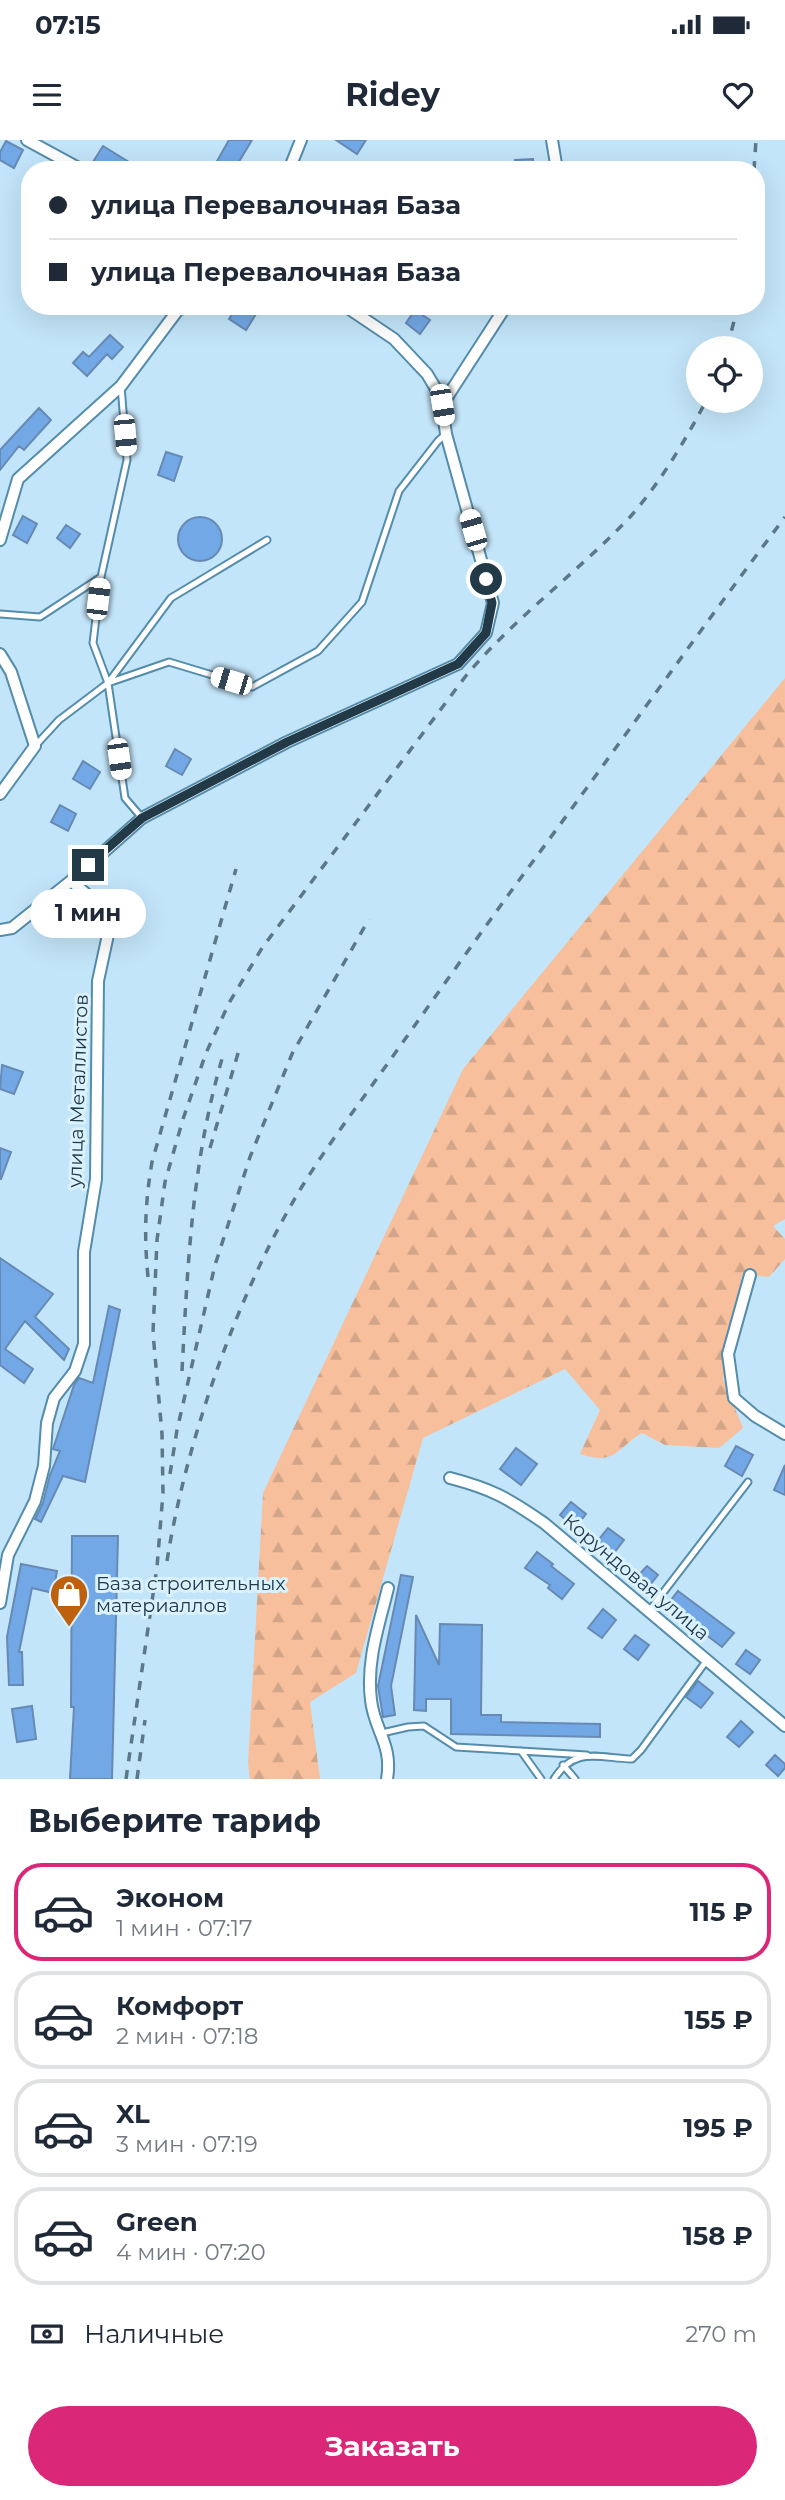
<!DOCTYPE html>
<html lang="ru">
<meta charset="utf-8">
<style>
body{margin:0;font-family:Montserrat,sans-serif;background:#f2f2f3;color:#1f2937;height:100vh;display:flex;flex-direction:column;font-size:26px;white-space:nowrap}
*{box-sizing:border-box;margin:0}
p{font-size:23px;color:#747a83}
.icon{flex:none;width:38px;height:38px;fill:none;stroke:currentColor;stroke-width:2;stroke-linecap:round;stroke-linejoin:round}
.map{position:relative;height:1639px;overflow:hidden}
.sheet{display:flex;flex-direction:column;background:#fff;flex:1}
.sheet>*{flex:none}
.top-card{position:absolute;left:21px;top:21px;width:744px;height:154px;border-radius:28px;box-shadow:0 7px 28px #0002;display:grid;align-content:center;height:154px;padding:0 28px;background:#fff}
.fabs{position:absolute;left:686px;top:196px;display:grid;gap:14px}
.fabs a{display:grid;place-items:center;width:77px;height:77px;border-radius:50%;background:#fff;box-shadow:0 7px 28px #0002;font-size:35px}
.end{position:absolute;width:32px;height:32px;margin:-16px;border:9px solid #223a47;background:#fff;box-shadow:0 0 0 4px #fff}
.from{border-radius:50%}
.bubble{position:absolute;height:49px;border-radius:24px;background:#fff;box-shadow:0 7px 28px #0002;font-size:23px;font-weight:700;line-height:49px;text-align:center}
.car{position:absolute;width:21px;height:42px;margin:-21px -10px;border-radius:9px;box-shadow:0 0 5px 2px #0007;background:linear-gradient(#fff 24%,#345 0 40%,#fff 0 76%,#345 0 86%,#fff 0)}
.top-card b{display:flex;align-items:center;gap:24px;height:66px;font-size:26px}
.top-card b+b{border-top:2px solid #e0e1e3}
.top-card i{width:18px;height:18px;background:#1f2937}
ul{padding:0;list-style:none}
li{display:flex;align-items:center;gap:21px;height:98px;margin:0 14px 10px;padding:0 14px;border:4px solid #e0e1e3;border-radius:28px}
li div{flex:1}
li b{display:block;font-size:26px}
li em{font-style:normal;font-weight:700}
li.active{border-color:#db2777}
li>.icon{width:63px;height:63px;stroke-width:1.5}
h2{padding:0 28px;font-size:32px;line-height:84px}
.pay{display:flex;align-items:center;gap:18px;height:77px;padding:0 28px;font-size:26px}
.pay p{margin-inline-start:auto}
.button{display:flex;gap:14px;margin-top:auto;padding:14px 28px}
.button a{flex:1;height:80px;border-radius:42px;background:#db2777;color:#fff;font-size:28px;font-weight:700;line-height:80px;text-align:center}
.status{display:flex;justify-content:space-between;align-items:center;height:49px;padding:0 35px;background:#fff;direction:ltr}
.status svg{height:19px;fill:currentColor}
header{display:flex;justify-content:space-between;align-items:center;height:91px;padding:0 28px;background:#fff;font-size:32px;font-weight:700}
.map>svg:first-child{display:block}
.forest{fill:url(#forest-firs)}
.building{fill:#73a8e7;stroke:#678ab4;stroke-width:2}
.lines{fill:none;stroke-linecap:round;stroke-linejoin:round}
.service-casing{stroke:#548cab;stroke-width:9}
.minor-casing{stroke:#548cab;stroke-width:14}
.service{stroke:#fff;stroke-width:5}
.minor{stroke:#fff;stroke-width:10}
.rail{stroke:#5c7787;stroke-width:3.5;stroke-dasharray:9 9;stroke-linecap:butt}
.route{stroke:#223a47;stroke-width:9}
.labels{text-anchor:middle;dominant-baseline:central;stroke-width:6;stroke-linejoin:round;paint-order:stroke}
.street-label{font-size:19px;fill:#223a47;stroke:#daf1fe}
.poi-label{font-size:19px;fill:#223a47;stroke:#daf1fe;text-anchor:start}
</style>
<div class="status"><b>07:15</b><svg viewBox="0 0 49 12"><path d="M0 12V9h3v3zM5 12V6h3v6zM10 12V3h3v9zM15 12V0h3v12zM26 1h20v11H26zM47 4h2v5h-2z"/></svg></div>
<header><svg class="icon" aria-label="menu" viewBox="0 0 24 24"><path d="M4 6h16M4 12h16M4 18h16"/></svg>Ridey<svg class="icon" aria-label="heart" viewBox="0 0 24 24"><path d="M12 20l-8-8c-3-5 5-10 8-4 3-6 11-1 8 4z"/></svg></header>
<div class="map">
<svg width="785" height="1639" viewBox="0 0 785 1639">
<defs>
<pattern id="forest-firs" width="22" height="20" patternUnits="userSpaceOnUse" patternTransform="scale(1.75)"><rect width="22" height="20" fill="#f7bf9c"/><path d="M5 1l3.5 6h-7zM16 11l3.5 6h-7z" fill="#d3a588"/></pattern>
</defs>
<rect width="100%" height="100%" fill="#c3e5f9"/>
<path class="forest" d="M785,538V1079L773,1086L785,1099V1119L769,1137L742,1134L723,1239L743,1288L719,1308L665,1305L642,1293C616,1309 615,1326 580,1314L600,1270L565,1229L423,1298L356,1533L310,1562L320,1639H250L248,1623L263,1353L463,929Z"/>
<path class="building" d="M229,0H252L234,30H212Z
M336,0H366L357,14Z
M6,1L23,10L14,28L0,20V12Z
M103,6L142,30H106L93,22Z
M533,19L534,30H516L515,20Z
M237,166H261L246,190L229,179Z
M415,170L430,180L420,194L406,183Z
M110,195L123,207L112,219L107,214L87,236L73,223L83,212L89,217Z
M39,268L51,280L24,310L19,306L0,330V310Z
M166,312L182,317L174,341L158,335Z
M23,376L37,384L27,403L13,395Z
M178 399a22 22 0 1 1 44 0a22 22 0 1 1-44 0Z
M66,385L80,394L70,408L57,398Z
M175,609L191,619L182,635L166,626Z
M83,621L100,632L90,649L73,639Z
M60,665L76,674L68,691L51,682Z
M65,769L82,773L78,789L61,785Z
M2,925L23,932L14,954L0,949Z
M0,1008L11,1012L1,1039H0Z
M0,1118L53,1154L35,1177L69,1209L64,1220L25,1181L5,1209L33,1229L24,1243L0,1225Z
M109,1166L120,1170L85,1342L63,1336L41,1382L35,1379L43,1363L50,1335L60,1311L53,1309L74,1245L79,1238L93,1243Z
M736,1306L753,1315L742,1336L725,1326Z
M516,1308L537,1324L521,1345L500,1329Z
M785,1325V1355L774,1350Z
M571,1362L586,1374L575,1388L560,1375Z
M608,1388L624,1400L610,1418L594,1405Z
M72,1396H118L112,1639H70L74,1567H71Z
M537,1412L553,1424L551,1426L574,1444L562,1459L548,1448L550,1445L525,1428Z
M21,1424L57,1431L53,1453L32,1448L19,1512H22L23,1545H9L7,1497Z
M647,1426L658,1435L646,1450L634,1440Z
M401,1435L413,1437L391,1546L395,1575L383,1577L378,1546Z
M678,1451L734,1493L722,1507L667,1465Z
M603,1469L616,1480L602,1498L588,1488Z
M416,1475L439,1525L440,1484L482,1485L481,1575H501V1582L600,1584V1597L451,1594V1559H426V1571L414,1570Z
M635,1495L649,1505L638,1520L624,1509Z
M746,1510L760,1520L750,1534L736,1524Z
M698,1541L713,1553L701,1568L686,1557Z
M32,1566L36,1599L17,1602L12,1569Z
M741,1581L753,1592L739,1607L727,1597Z
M775,1615L785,1624V1628L778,1636L766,1625Z"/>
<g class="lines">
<g class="service-casing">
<path id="service" d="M0,474L40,477L101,437
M108,543L169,522L252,547L318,511L362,462L399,351L438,301L446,294
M36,605L59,580L108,543L93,503L101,437L127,320L121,246
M142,678L125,658L108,543L171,458L267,400
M649,1471L748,1342
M382,1593L408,1587L424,1586L456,1607L587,1615
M521,1611L541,1639
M563,1625L575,1639
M554,1639C575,1606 598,1618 632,1619L641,1610L707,1520"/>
</g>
<g class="minor-casing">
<path id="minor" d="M27,0L82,30
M552,0L557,30
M289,30L301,0
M442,265L506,166
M0,400L18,339L121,246L181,166
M0,514L11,532L35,606L0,654
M71,741L142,678L287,602L458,524L486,493L493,463L446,294L442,265L436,249L427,234L394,199L345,166
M0,790L12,788L71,741L115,778L109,790L98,841L96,1039L84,1112V1204L75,1231L54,1258L47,1283L44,1326L35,1361L8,1415L0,1463
M750,1135L728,1214L734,1258L755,1276L785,1294
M450,1338C492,1349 508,1358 544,1383L785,1586
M387,1639C393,1604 374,1590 371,1560C366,1521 379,1485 388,1448"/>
</g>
<use href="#service" class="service"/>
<use href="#minor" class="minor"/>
<path class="rail" d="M754,30L756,0
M727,208L738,166
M210,1008L239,910
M148,1137C144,1096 145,1063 152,1022L236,729
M182,1231C188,1120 192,1019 224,912
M170,1334L177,1290L215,1125L250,1017L292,914L369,779
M167,1421C185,1307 233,1167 290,1067C317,1019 351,975 383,930C433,860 483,789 534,720C618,606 700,490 785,377
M126,1639L157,1427L163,1353L162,1294L153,1193L157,1100L165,1042L183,979L206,913L229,863L262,808L465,537C514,478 577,433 630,377C660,343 685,301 706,261
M137,1639L145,1580"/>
</g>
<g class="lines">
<path class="route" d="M88,725L142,678L287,602L458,524L486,493L492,463L486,439"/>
</g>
<defs>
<g id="shop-pin" transform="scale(2.0125)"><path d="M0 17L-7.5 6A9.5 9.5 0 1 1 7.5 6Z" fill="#bd610e" stroke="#daf1fe"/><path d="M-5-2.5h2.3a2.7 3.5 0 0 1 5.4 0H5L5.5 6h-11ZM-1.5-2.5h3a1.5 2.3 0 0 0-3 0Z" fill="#fff"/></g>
</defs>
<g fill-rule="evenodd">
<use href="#shop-pin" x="69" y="1454"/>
</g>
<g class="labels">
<g class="street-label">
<text transform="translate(78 951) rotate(-88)">улица Металлистов</text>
<text transform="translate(636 1437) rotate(40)">Корундовая улица</text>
</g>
<g class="poi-label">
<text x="96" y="1443">База cтроительных<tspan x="96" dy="22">материаллов</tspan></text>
</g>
</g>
</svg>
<div class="fabs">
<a><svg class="icon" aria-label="locate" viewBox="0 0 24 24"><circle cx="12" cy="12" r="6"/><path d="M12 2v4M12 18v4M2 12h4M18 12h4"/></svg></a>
</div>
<i class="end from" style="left:486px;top:439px"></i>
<i class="end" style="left:88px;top:725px"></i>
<div class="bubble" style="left:30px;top:749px;width:116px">1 мин</div>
<i class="car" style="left:442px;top:265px;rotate:171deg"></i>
<i class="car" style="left:125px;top:295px;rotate:175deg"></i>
<i class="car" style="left:473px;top:390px;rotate:344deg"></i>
<i class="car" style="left:98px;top:459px;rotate:7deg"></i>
<i class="car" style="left:231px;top:541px;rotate:287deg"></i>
<i class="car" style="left:119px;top:619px;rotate:172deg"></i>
<div class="top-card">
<b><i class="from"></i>улица Перевалочная База</b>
<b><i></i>улица Перевалочная База</b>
</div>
</div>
<section class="sheet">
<h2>Выберите тариф</h2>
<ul>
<li class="active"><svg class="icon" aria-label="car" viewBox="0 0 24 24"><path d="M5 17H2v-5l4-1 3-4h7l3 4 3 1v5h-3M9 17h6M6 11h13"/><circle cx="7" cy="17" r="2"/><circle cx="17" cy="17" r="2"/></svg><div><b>Эконом</b><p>1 мин · 07:17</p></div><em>115 ₽</em></li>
<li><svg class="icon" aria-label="car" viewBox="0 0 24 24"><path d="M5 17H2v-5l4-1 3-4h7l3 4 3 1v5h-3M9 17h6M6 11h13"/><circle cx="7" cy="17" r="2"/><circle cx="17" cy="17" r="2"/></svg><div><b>Комфорт</b><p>2 мин · 07:18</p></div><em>155 ₽</em></li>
<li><svg class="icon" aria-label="car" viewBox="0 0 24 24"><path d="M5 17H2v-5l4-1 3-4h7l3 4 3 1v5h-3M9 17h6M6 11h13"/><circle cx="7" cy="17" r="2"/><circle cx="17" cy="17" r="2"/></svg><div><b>XL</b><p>3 мин · 07:19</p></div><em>195 ₽</em></li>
<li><svg class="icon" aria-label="car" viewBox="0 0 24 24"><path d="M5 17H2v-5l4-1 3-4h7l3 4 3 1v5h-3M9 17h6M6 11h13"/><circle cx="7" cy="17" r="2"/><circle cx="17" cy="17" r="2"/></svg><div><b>Green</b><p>4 мин · 07:20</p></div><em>158 ₽</em></li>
</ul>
<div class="pay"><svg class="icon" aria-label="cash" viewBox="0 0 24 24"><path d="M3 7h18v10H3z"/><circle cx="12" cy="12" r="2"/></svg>Наличные<p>270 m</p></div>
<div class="button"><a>Заказать</a></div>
</section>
